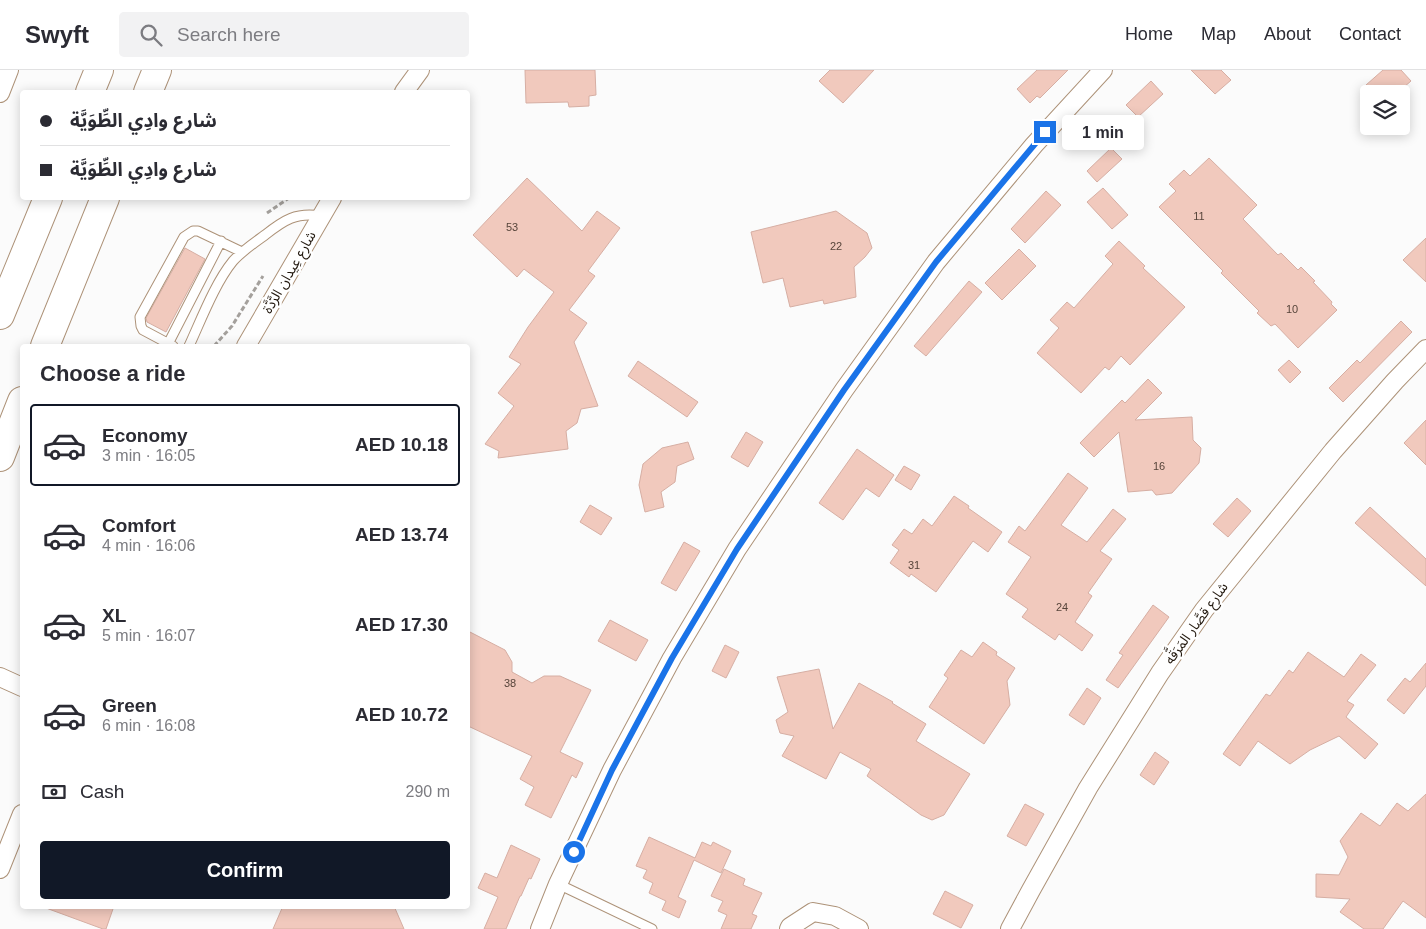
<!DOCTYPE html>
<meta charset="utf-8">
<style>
body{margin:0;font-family:Arial,"Noto Sans Arabic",sans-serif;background:#f2f2f3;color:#2b2b33;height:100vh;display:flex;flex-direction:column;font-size:19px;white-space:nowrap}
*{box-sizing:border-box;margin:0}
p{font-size:16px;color:#7c7c81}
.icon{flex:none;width:28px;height:28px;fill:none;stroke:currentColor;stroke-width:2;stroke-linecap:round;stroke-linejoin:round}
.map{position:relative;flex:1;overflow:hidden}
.drawer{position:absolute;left:20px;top:274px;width:450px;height:565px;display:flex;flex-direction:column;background:#fff;border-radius:5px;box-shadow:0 2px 12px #0003}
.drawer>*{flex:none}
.top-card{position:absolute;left:20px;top:20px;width:450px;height:110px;border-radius:5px;box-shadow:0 2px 12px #0003;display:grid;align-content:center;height:110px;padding:0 20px;background:#fff}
.tools{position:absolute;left:1360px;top:15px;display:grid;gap:10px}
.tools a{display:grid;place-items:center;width:50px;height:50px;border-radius:5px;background:#fff;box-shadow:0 2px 12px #0003;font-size:25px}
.end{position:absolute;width:22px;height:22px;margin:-11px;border:6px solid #1a73e8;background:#fff;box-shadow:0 0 0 2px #fff}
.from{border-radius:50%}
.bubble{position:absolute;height:35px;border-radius:5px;background:#fff;box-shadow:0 2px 12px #0003;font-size:16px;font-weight:800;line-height:35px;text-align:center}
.top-card b{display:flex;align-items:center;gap:18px;height:48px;font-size:19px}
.top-card b+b{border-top:1px solid #e1e1e2}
.top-card i{width:12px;height:12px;background:#2b2b33}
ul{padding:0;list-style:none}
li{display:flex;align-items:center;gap:15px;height:82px;margin:0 10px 8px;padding:0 10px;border:2px solid transparent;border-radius:5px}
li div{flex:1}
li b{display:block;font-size:19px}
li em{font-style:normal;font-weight:800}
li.current{border-color:#111827}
li>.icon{width:45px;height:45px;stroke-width:1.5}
h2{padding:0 20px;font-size:22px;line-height:60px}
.pay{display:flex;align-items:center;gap:12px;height:55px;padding:0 20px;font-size:19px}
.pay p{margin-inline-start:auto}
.action{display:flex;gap:10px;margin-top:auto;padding:10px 20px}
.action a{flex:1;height:58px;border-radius:5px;background:#111827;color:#fff;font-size:20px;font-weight:800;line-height:58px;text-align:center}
header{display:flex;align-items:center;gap:30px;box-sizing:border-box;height:70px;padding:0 25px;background:#fff;border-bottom:1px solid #e1e1e2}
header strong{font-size:24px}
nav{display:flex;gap:28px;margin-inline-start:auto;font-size:18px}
.search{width:350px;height:45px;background:#f2f2f3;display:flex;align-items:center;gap:12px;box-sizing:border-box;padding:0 18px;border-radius:5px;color:#7c7c81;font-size:19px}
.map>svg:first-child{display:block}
.building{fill:#f1c9bd;stroke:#d6aea3}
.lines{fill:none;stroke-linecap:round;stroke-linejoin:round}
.service-casing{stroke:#ad9278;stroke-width:11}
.minor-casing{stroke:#ad9278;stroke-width:20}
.primary-casing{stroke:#ad9278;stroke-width:30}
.path{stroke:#a4a09c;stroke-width:3;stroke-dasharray:5 2.5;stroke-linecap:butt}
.service{stroke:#fff;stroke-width:9}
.minor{stroke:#fff;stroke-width:18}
.primary{stroke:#fff;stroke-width:28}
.route{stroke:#1a73e8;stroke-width:6}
.labels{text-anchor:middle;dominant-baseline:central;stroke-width:5;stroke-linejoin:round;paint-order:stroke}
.number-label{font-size:11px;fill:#56443a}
.street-label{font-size:14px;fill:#22180e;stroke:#fff}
</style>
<header>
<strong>Swyft</strong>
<div class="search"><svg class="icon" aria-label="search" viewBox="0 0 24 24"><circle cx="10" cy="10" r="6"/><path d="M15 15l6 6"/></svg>Search here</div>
<nav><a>Home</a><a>Map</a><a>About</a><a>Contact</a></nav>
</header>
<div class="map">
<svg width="1426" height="859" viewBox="0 0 1426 859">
<rect width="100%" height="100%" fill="#fbfbfb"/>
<path class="building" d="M525,0H595L596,25L589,26V36L569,37L568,32L526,33Z
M830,0H874L843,33L819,11Z
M1037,0H1068L1040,28L1037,26L1030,33L1017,19Z
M1191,0H1221L1231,10L1215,24Z
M1383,0H1401L1411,11L1396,24H1373L1366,15Z
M1151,11L1163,24L1138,47L1126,35Z
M1111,78L1122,89L1097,112L1087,101Z
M1209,88L1257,135L1243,149L1278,185L1281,183L1298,200L1301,197L1315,211L1313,212L1332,232L1331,234L1337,240L1298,278L1275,254L1271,256L1257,243L1259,241L1221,203L1223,201L1159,137L1176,121L1169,114L1184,100L1190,106Z
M527,108L582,161L597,141L620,158L588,201L595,206L569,240L587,253L574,272L598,336L581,339L577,353L566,361L568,379L498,388L499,381L485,374L514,336L498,323L521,294L509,287L528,257L554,222L524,199L517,207L473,165Z
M1103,118L1128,145L1112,159L1087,132Z
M1046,121L1061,135L1025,173L1011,159Z
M836,141L867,163L872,178L865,187L854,197L856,227L824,234L823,230L790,237L783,208L763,213L751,162Z
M1426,168V212L1403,190Z
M1119,171L1145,196L1143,198L1185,237L1130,295L1121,286L1109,300L1105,297L1081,323L1037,283L1059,258L1050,250L1067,232L1074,238L1113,194L1105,186Z
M185,178L205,189L166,262L147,252L146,248Z
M1019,179L1036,196L1002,230L985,213Z
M969,211L982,222L926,286L914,276Z
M1401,251L1412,262L1343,332L1329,318L1357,290L1360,293Z
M1289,290L1301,302L1290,313L1278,300Z
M638,291L698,332L687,347L628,306Z
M1148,309L1162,323L1135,350L1192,347L1193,370L1201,378L1199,393L1172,423L1156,425L1152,420L1128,422L1119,362L1094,387L1080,373L1122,330L1125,333Z
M1426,350V395L1404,373Z
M746,362L763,372L748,397L731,387Z
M688,372L694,389L677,396L675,412L661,422L664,437L645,442L639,415L643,394L662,378Z
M857,379L894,405L879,427L866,418L843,450L819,433Z
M904,396L920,405L911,420L895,410Z
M1068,403L1088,418L1061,455L1087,472L1113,439L1126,449L1100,481L1112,489L1088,523L1092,526L1075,552L1093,565L1082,581L1059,564L1055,570L1022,547L1028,539L1006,524L1031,487L1008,472L1019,456L1025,461Z
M954,426L969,436L968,438L1002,462L988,482L973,471L936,522L911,504L909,507L890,493L899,480L892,475L904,459L912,464L923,449L932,456Z
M1237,428L1251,441L1228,467L1213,454Z
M590,435L612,448L601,465L580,452Z
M1370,437L1426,489V516L1355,453Z
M684,472L700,481L676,521L661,513Z
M1153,535L1169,547L1118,618L1106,610L1123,585L1119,583Z
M610,550L648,570L636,591L598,571Z
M468,561L505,580L512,592V602L532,613L544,606H560L591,620L560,682L583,693L576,708L572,705L551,748L525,735L534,717L520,709L532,686L468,656Z
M983,572L997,582L996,585L1015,598L1007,611L1010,635L984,674L929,637L948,608L944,605L961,580L972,587Z
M725,575L739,582L726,608L712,601Z
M1308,582L1344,607L1361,584L1376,595L1347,631L1354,635L1346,647L1378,674L1365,689L1339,666L1310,680L1290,694L1258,671L1240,696L1223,684L1266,624L1270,626L1289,600L1293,603Z
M1426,593V616L1404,644L1387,630L1405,608L1410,612Z
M819,599L833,659L859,613L893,632L892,633L926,654L916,671L970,704L944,745L932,750L921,745L867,706L871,699L840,682L826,709L782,686L794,666L780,663L776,650L788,642L777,607Z
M1087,618L1101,628L1084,655L1069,645Z
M1155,682L1169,692L1154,715L1140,705Z
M1426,724V848L1403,831L1383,859H1364L1340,842L1350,829L1316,827V804L1339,805L1348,787L1340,771L1361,743L1380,756L1397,733L1408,741Z
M1025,734L1044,744L1026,776L1007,766Z
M649,767L695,788L702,772L711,776L713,772L731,781L721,803L694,790L678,827L686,831L679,848L662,840L666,831L649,823L653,813L643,808L647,800L636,796Z
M511,775L540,789L531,809L529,808L521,826H520L506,859H484L498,827L478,818L485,803L497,808Z
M724,799L745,809L743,815L762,823L752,844L757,846L751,859H721L727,845L718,841L723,831L711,826Z
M945,821L973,835L961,858L933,844Z
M46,836H114L106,859H103L46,838Z
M283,836H394L404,859H273Z"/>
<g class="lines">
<g class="service-casing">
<path id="service" d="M168,274L221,171
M173,276L143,260L141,256L140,247L184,167L193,161H198L242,182
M189,276C201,250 215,213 233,191C242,181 254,173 265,165C284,150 296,142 321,146
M558,814L652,859"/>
</g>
<g class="minor-casing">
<path id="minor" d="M404,22L420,0
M0,23L9,0
M246,276L332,128
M0,607L22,617
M0,799L22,744
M540,859L558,814L612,700L672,588L737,479L844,320L936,192L1034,75L1103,0
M789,859L790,857L813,842L835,846L859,859
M1010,859L1031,820L1088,718L1160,603L1204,540L1333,381L1395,311L1426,279"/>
</g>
<g class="primary-casing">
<path id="primary" d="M90,22L99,0
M148,22L157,0
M0,245L48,128
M45,276L105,128
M0,387L22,331"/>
</g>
<path class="path" d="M267,143L289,128
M214,276L232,256L263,206"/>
<use href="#service" class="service"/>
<use href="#minor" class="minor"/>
<use href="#primary" class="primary"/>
</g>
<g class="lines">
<path class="route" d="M574,782L612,700L672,588L737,479L844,320L936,192L1045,62"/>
</g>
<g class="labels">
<g class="number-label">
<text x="1199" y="146">11</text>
<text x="512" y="157">53</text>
<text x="836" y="176">22</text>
<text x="1292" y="239">10</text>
<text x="1159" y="396">16</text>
<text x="914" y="495">31</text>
<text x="1062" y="537">24</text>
<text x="510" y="613">38</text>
</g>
<g class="street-label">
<text transform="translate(289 202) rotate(-60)">شارع عِيدان الرَّدَّة</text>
<text transform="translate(1196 553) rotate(-54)">شارع قصَّار المَرَقَّه</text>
</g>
</g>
</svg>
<div class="tools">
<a><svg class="icon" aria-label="layers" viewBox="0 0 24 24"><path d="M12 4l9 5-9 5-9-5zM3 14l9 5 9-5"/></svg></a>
</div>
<i class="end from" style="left:574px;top:782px"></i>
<i class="end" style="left:1045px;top:62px"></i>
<div class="bubble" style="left:1062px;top:45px;width:82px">1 min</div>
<div class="top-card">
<b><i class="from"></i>شارع وادِي الطِّوَيَّة</b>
<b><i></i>شارع وادِي الطِّوَيَّة</b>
</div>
<section class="drawer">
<h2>Choose a ride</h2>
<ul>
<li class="current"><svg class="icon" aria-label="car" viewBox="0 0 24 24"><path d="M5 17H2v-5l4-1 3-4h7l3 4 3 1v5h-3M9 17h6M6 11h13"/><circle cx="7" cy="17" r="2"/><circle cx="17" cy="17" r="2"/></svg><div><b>Economy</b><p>3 min · 16:05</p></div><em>AED 10.18</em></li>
<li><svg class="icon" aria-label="car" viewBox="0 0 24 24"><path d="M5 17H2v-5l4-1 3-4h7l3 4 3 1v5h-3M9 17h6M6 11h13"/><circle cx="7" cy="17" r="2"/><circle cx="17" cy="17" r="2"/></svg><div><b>Comfort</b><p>4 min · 16:06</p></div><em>AED 13.74</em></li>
<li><svg class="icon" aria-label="car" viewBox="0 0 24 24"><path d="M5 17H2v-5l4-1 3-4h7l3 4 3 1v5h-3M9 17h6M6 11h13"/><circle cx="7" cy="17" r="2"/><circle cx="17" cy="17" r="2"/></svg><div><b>XL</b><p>5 min · 16:07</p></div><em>AED 17.30</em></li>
<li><svg class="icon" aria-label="car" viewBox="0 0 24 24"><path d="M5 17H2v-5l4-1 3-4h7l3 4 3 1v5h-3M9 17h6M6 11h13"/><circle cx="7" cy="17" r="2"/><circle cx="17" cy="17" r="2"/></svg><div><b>Green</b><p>6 min · 16:08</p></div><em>AED 10.72</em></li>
</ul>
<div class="pay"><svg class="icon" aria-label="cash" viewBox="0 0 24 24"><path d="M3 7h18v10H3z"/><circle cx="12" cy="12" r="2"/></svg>Cash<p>290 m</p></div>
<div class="action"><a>Confirm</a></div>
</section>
</div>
